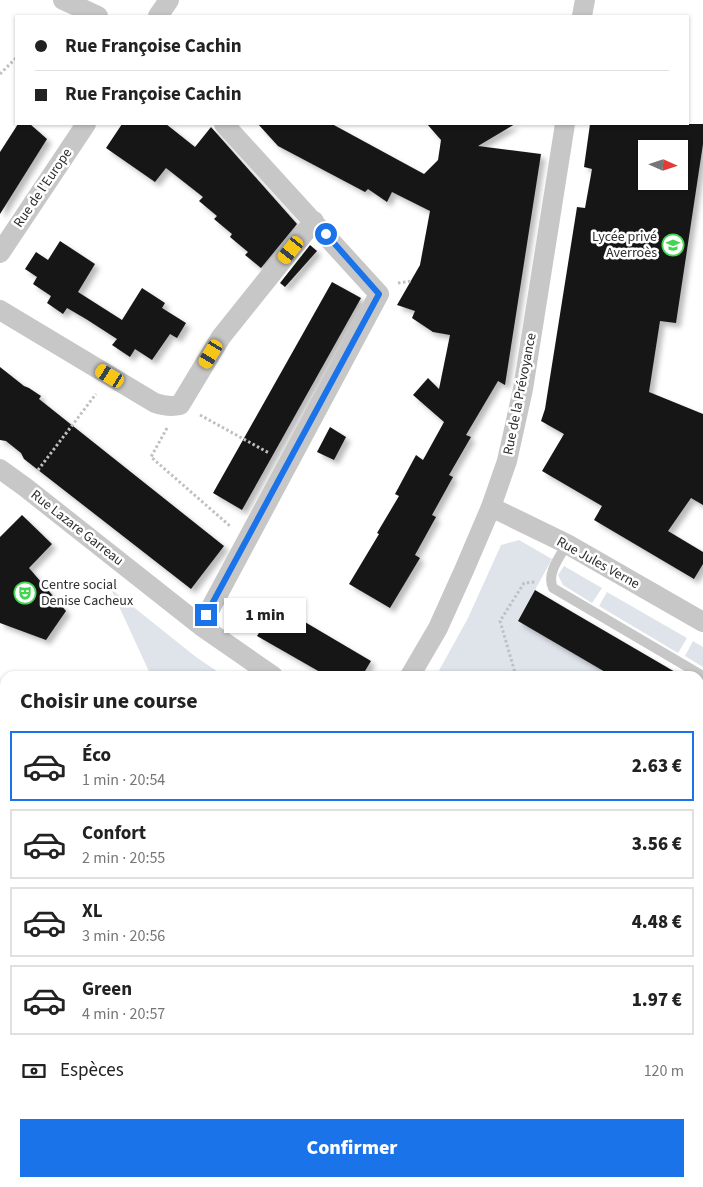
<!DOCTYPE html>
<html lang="fr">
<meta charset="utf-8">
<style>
body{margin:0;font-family:"Source Sans 3",sans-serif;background:#f6f6f6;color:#222;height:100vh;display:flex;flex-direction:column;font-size:19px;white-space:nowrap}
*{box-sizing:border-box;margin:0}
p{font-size:16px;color:#767676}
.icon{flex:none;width:28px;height:28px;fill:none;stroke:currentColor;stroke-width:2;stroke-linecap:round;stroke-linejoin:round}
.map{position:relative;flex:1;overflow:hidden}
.details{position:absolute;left:0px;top:671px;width:704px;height:516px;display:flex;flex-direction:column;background:#fff;border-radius:15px 15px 0 0;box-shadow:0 1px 4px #0004}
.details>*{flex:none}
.top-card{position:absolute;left:15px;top:15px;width:674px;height:110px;border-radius:0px;box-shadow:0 1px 4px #0004;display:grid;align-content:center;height:110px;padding:0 20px;background:#fff}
.needle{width:32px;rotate:93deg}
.controls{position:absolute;left:638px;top:140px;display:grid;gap:10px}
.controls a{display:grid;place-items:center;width:50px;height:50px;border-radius:0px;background:#fff;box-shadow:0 1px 4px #0004;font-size:25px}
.end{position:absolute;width:22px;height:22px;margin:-11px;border:6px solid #1a73e8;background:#fff;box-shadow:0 0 0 2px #fff}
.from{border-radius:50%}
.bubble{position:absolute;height:35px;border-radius:0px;background:#fff;box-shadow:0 1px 4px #0004;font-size:16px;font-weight:800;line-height:35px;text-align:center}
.car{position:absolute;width:15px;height:30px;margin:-15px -8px;border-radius:6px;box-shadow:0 0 4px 1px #0007;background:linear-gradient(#f5c518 24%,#345 0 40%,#f5c518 0 76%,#345 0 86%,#f5c518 0)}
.top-card b{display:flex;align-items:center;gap:18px;height:48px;font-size:19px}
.top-card b+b{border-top:1px solid #e0e0e0}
.top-card i{width:12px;height:12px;background:#222}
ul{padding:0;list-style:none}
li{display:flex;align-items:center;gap:15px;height:70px;margin:0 10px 8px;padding:0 10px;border:2px solid #e0e0e0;border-radius:0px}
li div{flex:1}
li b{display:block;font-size:19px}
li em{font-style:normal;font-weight:800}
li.current{border-color:#1a73e8}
li>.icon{width:45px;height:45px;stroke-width:1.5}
h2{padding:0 20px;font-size:22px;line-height:60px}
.pay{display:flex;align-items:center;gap:12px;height:55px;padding:0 20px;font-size:19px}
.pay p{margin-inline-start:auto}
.button{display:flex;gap:10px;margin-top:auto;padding:10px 20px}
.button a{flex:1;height:58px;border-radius:0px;background:#1a73e8;color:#fff;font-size:20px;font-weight:800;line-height:58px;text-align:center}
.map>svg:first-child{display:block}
.green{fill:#dfe4eb}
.building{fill:#171717;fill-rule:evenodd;filter:url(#shadow)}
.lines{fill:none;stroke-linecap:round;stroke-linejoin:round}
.path{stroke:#c0c0c0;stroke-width:3;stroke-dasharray:2.5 2.5;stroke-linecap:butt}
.service{stroke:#c7c7c7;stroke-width:10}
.pedestrian{stroke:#c7c7c7;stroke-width:15}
.minor{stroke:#c7c7c7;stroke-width:20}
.route{stroke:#1a73e8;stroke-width:6}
.labels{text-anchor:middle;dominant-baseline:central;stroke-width:5;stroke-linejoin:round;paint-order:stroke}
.street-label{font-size:14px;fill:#303030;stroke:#fff}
.poi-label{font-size:14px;fill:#303030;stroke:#fff;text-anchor:end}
</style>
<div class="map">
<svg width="703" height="1187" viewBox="0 0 703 1187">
<defs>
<filter id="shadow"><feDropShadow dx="4.5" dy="4.5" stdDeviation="2.5" flood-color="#0004"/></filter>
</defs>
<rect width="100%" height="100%" fill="#fff"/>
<path class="green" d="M519,540L552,559L518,621L612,676H436L468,618L501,545Z
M564,566L602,588L592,603L563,585L558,575Z
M111,589L196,657L224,676H151Z
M607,592L687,638L678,653L599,606Z
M693,641L703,647V667L685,656Z
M0,721L5,722V1142L0,1139Z
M445,1182H645L653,1187H442Z
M134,1183H212L205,1187H157Z
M373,1183V1182L425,1183L423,1187H372Z"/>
<path class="building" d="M18,124H30L47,139L0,214V152Z
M122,124H166L195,147L211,127L297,224L261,268L245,255L248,252L230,237L232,234L214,219L217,216L199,201L203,197L166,168L155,182L106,148Z
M258,124H332L424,174L438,160L441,140L427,124H515L478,146L541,154L505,385L498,381L466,435L471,437L449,475L453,477L432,515L436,517L415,555L420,558L390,608L349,584L379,534L377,533L399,496L395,494L416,455L423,460L444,422L413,395L428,378L439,389L450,335L433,332L412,318L415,311L397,305L420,265L430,211L392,192L387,202L368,189L365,192L278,146Z
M590,124H703V144L676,323L660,321L649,392L703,414V505L691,498L668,531L703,552V564L694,579L594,520L602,506L542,471L564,434L541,421L545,409L577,207L585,208L592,169L584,167ZM646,149H679V181H646Z
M60,241L95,264L78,292L122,320L142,288L165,303L162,308L186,323L177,338L170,334L152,360L135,349L130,357L112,345L117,339L86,319L67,308L63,314L47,303L51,296L33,284L37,277L25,269L36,252L48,260Z
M310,245L317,251L285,287L280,283Z
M332,282L361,298L242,510L213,493Z
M0,367L24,386L29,388L41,396L39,399L224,546L191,589L24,459L21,453L6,441L0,440Z
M330,427L346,437L334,460L317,452Z
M22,515L52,544L29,568L66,611L46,640L0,623V537Z
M535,590L574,613L682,676H612L518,621Z
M276,605L371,661L362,676H327L257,636Z"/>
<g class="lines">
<path class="path" d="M0,74L16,58
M398,283L412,281
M200,415L269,453
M167,428L151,457L230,526
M38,470L96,394
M516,676L500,621L524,583L535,582
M699,755H703
M0,772L4,760
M0,779L3,781L5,789
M0,798L5,795
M430,1187L433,1182"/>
<path class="service" d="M567,544C560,557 546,573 553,588L703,676"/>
<path class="pedestrian" d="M601,1182L611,1187
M492,1187L506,1182"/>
<path class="minor" d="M63,0L98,16
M158,16L169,0
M582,16L585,0
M0,253L86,124
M0,310L155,403C164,406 171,407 180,405L221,337L314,221
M0,469L25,487L201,626L273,676
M491,507L567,544L703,622
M201,626L379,294L224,124
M410,676L438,628L465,568L491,507L507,461L523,389L565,124
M699,925L703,927
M0,1167L5,1169
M36,1182L47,1187
M247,1187L248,1182"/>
</g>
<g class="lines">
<path class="route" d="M206,615L379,294L326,234"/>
</g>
<defs>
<g id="school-ring" transform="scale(1.125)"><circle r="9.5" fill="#fff" stroke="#43d552" stroke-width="1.5"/><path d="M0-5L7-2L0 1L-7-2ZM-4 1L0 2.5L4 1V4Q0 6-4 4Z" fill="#43d552"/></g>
<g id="theatre-ring" transform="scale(1.125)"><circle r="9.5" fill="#fff" stroke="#43d552" stroke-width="1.5"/><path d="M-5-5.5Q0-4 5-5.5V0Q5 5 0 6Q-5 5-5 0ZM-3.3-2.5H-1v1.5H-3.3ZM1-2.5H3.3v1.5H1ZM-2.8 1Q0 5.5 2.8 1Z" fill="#43d552"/></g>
</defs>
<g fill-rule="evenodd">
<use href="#school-ring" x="673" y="245"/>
<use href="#theatre-ring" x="25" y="593"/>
</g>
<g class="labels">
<g class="street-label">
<text transform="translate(43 188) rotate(-56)">Rue de l'Europe</text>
<text transform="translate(520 394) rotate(-79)">Rue de la Prévoyance</text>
<text transform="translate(77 528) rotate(38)">Rue Lazare Garreau</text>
<text transform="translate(598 563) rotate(29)">Rue Jules Verne</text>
</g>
<g class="poi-label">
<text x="657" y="237">Lycée privé<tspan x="657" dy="16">Averroès</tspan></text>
<text x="41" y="585" text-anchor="start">Centre social<tspan x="41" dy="16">Denise Cacheux</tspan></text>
</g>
</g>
</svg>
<div class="controls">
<a><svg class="needle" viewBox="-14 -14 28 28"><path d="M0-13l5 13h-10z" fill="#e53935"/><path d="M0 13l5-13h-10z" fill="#767676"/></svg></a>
</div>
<i class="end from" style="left:326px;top:234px"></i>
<i class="end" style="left:206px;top:615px"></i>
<div class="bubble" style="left:224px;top:598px;width:82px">1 min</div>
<i class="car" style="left:291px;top:250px;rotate:219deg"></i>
<i class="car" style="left:211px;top:354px;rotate:211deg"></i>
<i class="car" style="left:110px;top:376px;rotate:301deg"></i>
<div class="top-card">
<b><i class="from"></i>Rue Françoise Cachin</b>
<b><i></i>Rue Françoise Cachin</b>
</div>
<section class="details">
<h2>Choisir une course</h2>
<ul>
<li class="current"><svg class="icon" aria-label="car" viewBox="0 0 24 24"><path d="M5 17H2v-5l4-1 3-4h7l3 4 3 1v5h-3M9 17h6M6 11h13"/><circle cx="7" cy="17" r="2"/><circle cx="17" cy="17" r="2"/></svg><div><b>Éco</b><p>1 min · 20:54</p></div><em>2.63 €</em></li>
<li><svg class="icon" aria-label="car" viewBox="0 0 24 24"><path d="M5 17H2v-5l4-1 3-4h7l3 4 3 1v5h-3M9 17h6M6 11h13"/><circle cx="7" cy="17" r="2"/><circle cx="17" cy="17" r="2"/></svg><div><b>Confort</b><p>2 min · 20:55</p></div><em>3.56 €</em></li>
<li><svg class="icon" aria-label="car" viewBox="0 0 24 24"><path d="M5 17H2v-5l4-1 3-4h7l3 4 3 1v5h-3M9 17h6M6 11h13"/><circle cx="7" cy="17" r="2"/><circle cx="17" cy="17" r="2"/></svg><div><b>XL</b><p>3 min · 20:56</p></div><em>4.48 €</em></li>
<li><svg class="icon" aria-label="car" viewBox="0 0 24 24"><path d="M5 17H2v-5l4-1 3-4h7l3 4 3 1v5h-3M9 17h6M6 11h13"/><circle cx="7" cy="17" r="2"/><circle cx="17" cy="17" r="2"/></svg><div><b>Green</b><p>4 min · 20:57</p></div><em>1.97 €</em></li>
</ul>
<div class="pay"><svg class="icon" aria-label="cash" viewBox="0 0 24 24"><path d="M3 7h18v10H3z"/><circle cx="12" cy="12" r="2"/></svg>Espèces<p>120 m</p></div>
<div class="button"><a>Confirmer</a></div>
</section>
</div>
